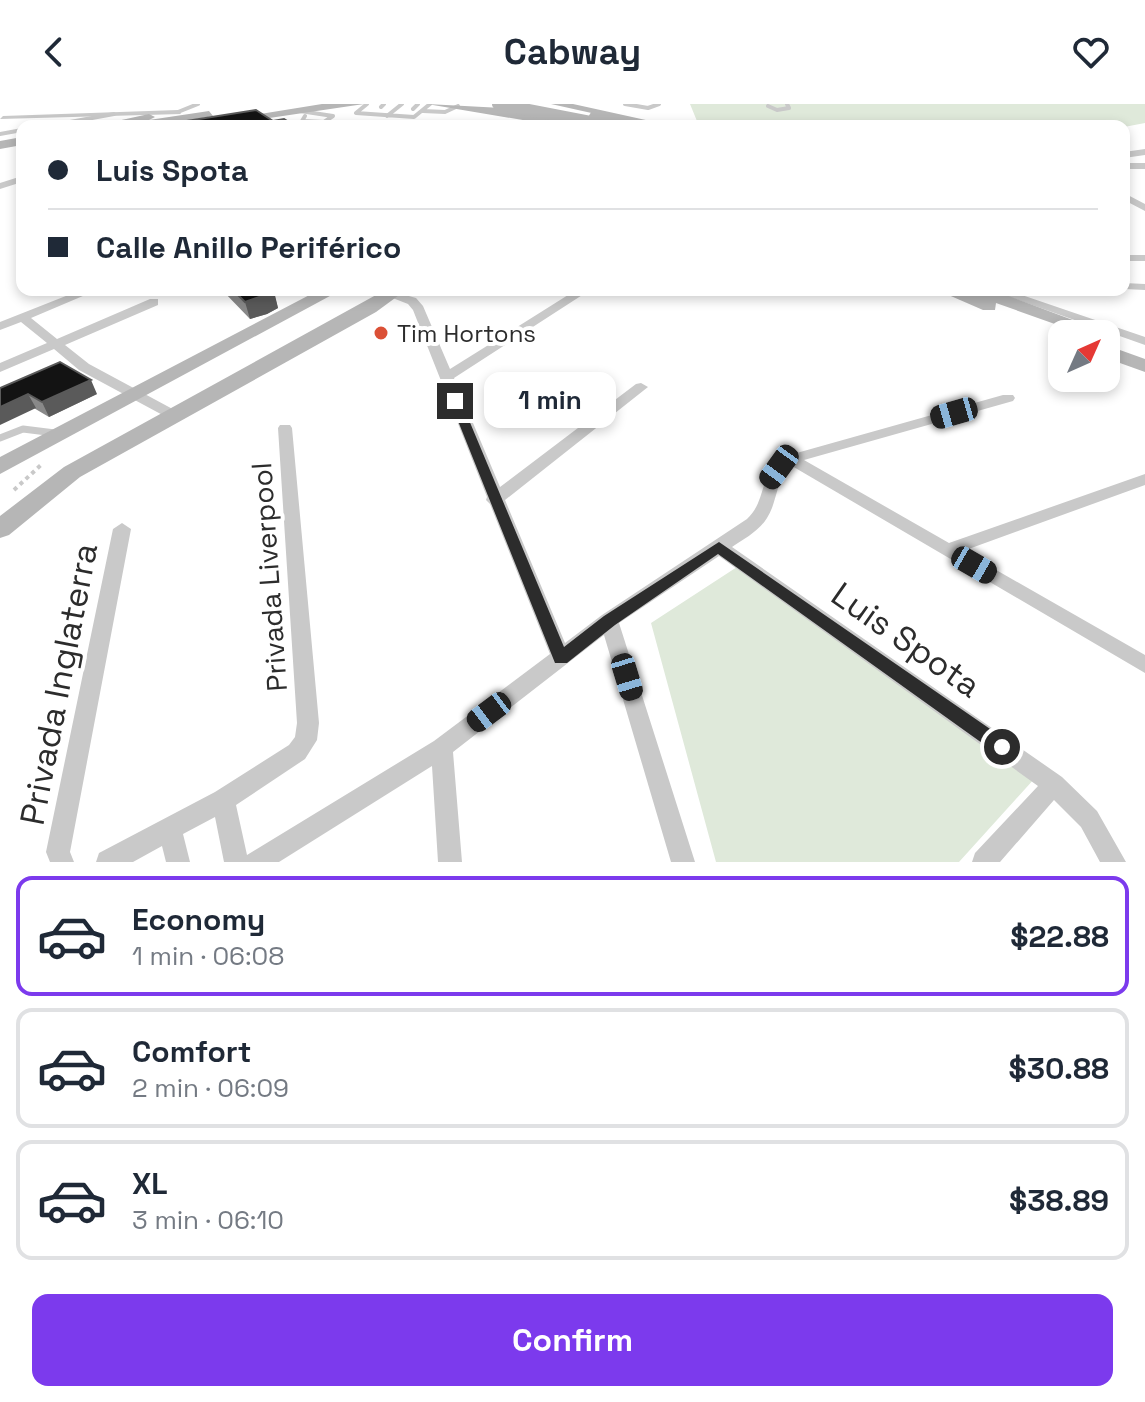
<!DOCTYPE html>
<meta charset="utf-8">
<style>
body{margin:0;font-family:"Space Grotesk",sans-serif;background:#f6f6f7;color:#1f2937;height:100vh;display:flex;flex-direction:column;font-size:30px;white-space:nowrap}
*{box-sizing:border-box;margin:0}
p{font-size:26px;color:#747a83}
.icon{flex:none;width:44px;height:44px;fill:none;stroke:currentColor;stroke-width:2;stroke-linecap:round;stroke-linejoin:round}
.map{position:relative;height:758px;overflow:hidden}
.details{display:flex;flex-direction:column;background:#fff;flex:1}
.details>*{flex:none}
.top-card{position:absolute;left:16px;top:16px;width:1114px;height:176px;border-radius:16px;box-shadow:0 4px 12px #0003;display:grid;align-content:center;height:176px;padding:0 32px;background:#fff}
.needle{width:52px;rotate:45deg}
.controls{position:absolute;left:1048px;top:216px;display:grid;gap:16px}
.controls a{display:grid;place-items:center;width:72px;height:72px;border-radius:16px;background:#fff;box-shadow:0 4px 12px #0003;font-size:40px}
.end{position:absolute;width:36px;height:36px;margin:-18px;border:10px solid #2c2c2c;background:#fff;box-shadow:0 0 0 4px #fff}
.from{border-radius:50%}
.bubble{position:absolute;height:56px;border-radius:16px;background:#fff;box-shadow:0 4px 12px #0003;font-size:26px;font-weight:700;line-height:56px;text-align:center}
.car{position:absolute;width:24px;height:48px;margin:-24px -12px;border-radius:10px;box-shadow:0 0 6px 2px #0007;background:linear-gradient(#222 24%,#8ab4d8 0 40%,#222 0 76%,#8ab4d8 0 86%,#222 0)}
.top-card b{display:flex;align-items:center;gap:28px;height:76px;font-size:30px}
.top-card b+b{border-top:2px solid #e0e1e3}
.top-card i{width:20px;height:20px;background:#1f2937}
ul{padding:14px 0 0;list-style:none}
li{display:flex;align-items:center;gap:24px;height:120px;margin:0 16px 12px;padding:0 16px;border:4px solid #e0e1e3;border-radius:16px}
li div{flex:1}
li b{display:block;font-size:30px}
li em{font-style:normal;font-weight:700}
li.on{border-color:#7c3aed}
li>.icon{width:72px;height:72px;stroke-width:1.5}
.button{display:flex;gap:16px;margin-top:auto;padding:16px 32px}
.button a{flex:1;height:92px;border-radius:16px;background:#7c3aed;color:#fff;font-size:32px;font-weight:700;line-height:92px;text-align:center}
header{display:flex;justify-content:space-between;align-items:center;height:104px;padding:0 32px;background:#fff;font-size:36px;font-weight:700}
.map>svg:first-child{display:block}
.green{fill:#dfe9da}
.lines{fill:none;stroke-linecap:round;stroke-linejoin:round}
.path{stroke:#c9c9c9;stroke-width:4;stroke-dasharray:4 4;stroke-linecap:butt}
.lane-far2{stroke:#c9c9c9;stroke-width:4}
.lane-far1{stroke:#c9c9c9;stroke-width:5}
.lane{stroke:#c9c9c9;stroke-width:7}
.street{fill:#c9c9c9;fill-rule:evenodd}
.secondary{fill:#b6b6b6;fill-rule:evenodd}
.secondary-bridge{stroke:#b6b6b6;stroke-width:12}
.wall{fill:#898989}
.shaded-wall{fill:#5a5a5a}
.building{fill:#131313;stroke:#5a5a5a;stroke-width:2}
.route{fill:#2c2c2c}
.poi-dot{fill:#db5036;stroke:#fff;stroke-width:3}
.labels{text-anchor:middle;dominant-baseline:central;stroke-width:8;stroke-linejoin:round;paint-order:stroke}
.far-poi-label{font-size:24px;fill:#2c2c2c;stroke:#fff;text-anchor:start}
.street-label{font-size:28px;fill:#2c2c2c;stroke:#fff}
.near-street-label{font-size:34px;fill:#2c2c2c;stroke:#fff}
</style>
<header><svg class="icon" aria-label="back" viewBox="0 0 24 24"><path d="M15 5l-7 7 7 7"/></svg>Cabway<svg class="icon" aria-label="heart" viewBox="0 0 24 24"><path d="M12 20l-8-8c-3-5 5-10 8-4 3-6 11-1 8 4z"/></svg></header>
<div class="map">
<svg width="1145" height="758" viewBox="0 0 1145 758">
<rect width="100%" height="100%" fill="#fff"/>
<path class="green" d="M690,0H1145V19L1124,23L699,22Z
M737,463L1035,674L959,758H716L651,519Z"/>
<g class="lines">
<path class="path" d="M14,386L42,360"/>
<path class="lane-far2" d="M367,0L356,9L414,13L430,0
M625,0L648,4L659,0
M768,2L777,6L789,4L787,0
M381,3L384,0
M413,5L418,0
M300,7L333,12L324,18L302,17L305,12
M423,7L445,8L458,2
M178,8L198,0
M387,12L402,0
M48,22L114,10
M0,30L22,26"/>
<path class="lane-far1" d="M267,191L286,186"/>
<path class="lane" d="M0,334L23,325L55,329"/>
<path class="street" d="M178,6L181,10L0,15L3,12Z
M1145,45V51L1124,54V48Z
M1124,59H1145V65H1124Z
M22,72V78L0,85V79Z
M1124,89L1145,100V107L1124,96Z
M1124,151H1145V157H1124Z
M1124,179L1145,180V186L1124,185Z
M81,186H97L31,214L57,235L150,195H158V201L65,241L89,260L180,309L182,312L180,315H170L79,266L54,245L0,268V259L47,239L21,218L0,226V218Z
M576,186H590L454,274L500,383L636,280L641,279L648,283L505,396L565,539L602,511L747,415C768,395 756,374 786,352L1003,291H1013L1015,294L1013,297L804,356L949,439L1145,370V381L963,447L1145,551V569L792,362C775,376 778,397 767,414C759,427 744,435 732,443L1062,673L1097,707L1126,758H1100L1081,723L1054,696L1000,758H972L975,749L1038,682L719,452L619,519L695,758H671L604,531L453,648L462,758H438L432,662L279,758H224L215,713L183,730L190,758H166L162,742L133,758H96L99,749L215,688L289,641L295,633L297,619L278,324L280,321H290L292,324L319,619L317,636L305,655L236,701L247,751L434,637L550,550L490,400L486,396L487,393L413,206L408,200L385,191L391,187L416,194L423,202L450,265Z
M990,186H1007L1145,233V241Z
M122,419L131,425L70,748L74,758H50L46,748L113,425Z"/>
<path class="secondary" d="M322,0H364L214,22H186Z
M427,0L502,4L581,22H558Z
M551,0H573L673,22H650Z
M209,7L213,12L157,22H94L149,10L155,13L149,16Z
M22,33V41L0,45V37Z
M319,186H341L0,370V353Z
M385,186H406L376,208L80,373L9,431L0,434V412L64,363Z
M937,186H993L1110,230L1106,234V230H1083L996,199L995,206H983Z
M1106,241L1145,255V268L1106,254Z"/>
<path class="secondary-bridge" d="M498,0L611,22
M595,13L640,22"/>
</g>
<path class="wall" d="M222,186H273L278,204L267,210L250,215Z
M0,284L97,290L49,313Z"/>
<path class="shaded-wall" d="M274,187L278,204L267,210L250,215L245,198Z
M91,276L97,290L49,313L42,298Z
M28,290L36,304L0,321V303Z"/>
<path class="building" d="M256,6L273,17L284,15L295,22H155Z
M233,186H273L274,187L262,192L245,198Z
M60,258L91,276L42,298L28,290L0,303V284Z"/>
<path class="route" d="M455,294L461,297L564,543L604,512L719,438L1009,638V649H996L718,450L615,521L567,559H555L450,297Z"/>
<circle class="poi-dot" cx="381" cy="229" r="8"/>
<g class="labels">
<g class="far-poi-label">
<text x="397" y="229">Tim Hortons</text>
</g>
<g class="street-label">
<text transform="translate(269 473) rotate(-94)">Privada Liverpool</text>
</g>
<g class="near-street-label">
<text transform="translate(906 536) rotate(35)">Luis Spota</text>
<text transform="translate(59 580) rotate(-79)">Privada Inglaterra</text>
</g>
</g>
</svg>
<div class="controls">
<a><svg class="needle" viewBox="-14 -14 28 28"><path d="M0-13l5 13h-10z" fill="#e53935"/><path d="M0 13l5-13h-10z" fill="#747a83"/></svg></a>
</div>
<i class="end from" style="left:1002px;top:643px"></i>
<i class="end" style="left:455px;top:297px"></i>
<div class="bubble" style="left:484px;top:268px;width:132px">1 min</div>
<i class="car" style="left:954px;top:309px;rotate:254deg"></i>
<i class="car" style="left:779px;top:363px;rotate:216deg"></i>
<i class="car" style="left:974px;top:461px;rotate:120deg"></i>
<i class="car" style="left:627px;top:573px;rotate:163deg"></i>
<i class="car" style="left:489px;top:608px;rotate:233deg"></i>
<div class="top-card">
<b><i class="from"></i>Luis Spota</b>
<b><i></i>Calle Anillo Periférico</b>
</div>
</div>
<section class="details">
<ul>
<li class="on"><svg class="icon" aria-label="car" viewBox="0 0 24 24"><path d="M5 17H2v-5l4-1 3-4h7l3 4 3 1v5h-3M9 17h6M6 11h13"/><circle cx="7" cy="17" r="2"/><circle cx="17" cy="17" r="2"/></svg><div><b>Economy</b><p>1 min · 06:08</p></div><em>$22.88</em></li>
<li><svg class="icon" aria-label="car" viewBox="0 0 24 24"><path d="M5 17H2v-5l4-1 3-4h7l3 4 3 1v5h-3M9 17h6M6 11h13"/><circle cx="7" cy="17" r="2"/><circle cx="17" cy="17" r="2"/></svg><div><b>Comfort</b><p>2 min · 06:09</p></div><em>$30.88</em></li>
<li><svg class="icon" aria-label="car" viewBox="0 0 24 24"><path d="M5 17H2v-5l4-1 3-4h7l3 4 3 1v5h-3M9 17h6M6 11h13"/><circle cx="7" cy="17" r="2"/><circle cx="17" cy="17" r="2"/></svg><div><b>XL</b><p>3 min · 06:10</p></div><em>$38.89</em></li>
</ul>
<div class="button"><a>Confirm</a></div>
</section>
